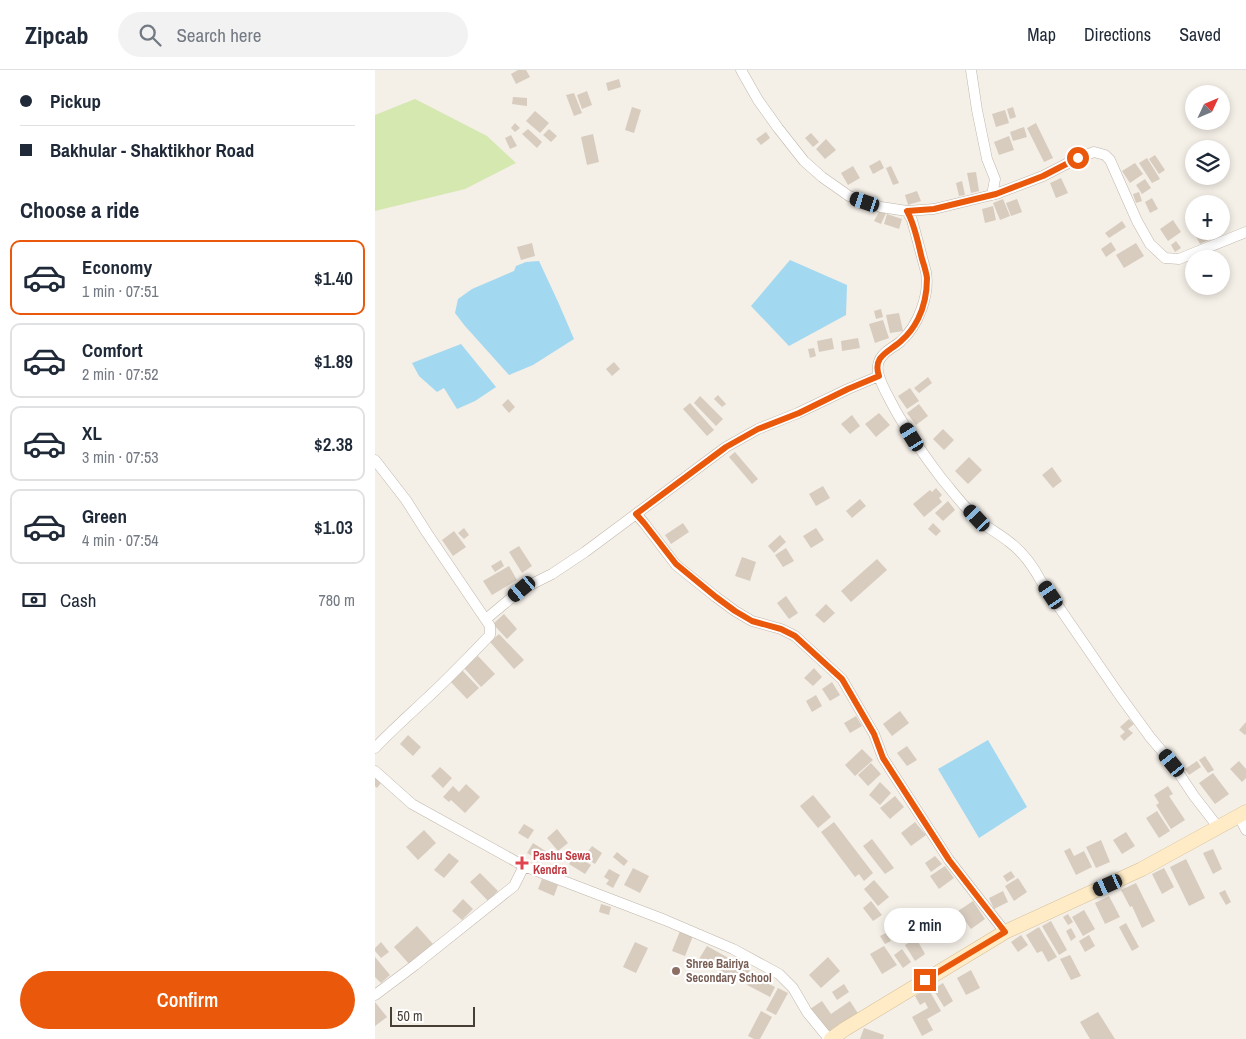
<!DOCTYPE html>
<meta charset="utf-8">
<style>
body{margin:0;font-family:"Archivo Narrow",sans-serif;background:#f2f2f3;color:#1f2937;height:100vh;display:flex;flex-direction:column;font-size:19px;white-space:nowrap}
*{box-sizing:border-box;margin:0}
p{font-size:16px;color:#747a83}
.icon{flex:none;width:28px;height:28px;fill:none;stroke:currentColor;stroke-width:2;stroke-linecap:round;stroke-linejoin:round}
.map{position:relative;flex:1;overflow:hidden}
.details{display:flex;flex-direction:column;background:#fff;width:375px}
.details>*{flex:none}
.top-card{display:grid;align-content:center;height:110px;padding:0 20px;background:#fff}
.needle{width:32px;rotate:46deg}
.tools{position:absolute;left:810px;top:15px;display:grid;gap:10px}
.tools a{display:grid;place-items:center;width:45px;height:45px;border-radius:50%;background:#fff;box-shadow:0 2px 8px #0003;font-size:25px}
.scale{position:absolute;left:15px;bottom:12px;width:85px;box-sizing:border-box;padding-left:5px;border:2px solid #473f36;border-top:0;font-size:14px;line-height:18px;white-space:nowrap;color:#473f36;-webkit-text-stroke:4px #fff;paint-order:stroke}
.end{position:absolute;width:22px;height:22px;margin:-11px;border:6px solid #ea580c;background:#fff;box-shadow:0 0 0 2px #fff}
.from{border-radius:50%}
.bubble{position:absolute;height:35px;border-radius:18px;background:#fff;box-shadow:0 2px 8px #0003;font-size:16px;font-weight:600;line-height:35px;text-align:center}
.car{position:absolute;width:15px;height:30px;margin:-15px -8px;border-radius:6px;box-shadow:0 0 4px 1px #0007;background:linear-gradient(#222 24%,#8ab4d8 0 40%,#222 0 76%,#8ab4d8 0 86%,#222 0)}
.top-card b{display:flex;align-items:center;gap:18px;height:48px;font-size:19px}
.top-card b+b{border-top:1px solid #e0e1e3}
.top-card i{width:12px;height:12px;background:#1f2937}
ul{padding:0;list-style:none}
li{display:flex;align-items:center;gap:15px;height:75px;margin:0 10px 8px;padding:0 10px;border:2px solid #e0e1e3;border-radius:10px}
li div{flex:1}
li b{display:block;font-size:19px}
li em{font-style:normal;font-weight:600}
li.active{border-color:#ea580c}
li>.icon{width:45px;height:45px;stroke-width:1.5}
h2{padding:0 20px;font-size:22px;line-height:60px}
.pay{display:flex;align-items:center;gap:12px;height:55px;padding:0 20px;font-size:19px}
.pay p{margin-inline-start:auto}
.button{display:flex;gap:10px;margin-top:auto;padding:10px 20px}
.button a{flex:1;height:58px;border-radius:30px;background:#ea580c;color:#fff;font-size:20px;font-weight:600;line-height:58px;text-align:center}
header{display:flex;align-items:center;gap:30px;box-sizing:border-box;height:70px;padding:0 25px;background:#fff;border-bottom:1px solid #e0e1e3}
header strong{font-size:24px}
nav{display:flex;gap:28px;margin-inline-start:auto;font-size:18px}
.search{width:350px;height:45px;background:#f2f2f3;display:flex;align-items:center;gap:12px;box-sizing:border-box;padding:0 18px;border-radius:28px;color:#747a83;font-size:19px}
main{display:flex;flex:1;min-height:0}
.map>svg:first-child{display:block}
.green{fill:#d4e8b0}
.water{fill:#a3d8f1}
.building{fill:#d8ccbf}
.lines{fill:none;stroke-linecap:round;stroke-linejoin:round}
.street-casing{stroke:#bfb6aa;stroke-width:11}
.secondary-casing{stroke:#d4be97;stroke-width:15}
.street{stroke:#fff;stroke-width:10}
.secondary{stroke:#ffecc6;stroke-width:14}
.route{stroke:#ea580c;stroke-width:6}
.health-dot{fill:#e0444e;stroke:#fff;stroke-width:2}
.education-dot{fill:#8d6e63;stroke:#fff;stroke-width:2}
.labels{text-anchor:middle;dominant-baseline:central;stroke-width:4.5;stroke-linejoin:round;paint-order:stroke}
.health-label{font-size:12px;font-weight:bold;fill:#be3a42;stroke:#fff;text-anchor:start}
.education-label{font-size:12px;font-weight:bold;fill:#785e54;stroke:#fff;text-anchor:start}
</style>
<header>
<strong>Zipcab</strong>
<div class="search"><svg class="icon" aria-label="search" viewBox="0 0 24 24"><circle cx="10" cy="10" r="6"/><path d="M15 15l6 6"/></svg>Search here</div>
<nav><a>Map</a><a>Directions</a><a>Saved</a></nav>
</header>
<main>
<section class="details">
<div class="top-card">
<b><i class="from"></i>Pickup</b>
<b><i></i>Bakhular - Shaktikhor Road</b>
</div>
<h2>Choose a ride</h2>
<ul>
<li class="active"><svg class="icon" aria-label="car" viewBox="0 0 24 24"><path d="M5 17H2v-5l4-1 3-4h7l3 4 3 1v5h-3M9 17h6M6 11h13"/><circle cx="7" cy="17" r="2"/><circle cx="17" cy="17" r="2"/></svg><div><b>Economy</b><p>1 min · 07:51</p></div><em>$1.40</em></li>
<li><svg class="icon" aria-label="car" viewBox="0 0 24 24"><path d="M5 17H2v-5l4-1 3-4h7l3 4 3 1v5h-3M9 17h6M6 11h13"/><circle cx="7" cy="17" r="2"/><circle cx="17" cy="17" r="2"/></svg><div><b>Comfort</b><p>2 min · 07:52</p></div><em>$1.89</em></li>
<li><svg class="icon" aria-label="car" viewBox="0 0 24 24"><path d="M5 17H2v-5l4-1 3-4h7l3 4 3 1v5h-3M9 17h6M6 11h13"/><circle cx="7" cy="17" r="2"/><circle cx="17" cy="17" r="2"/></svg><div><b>XL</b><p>3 min · 07:53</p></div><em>$2.38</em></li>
<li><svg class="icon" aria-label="car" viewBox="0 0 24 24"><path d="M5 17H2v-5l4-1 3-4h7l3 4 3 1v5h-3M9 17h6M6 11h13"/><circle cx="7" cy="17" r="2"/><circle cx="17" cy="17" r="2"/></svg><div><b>Green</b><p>4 min · 07:54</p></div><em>$1.03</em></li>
</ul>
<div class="pay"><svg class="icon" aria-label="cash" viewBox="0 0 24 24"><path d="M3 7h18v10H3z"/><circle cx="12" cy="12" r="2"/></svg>Cash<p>780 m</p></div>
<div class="button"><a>Confirm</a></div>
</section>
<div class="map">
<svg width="871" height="969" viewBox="0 0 871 969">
<rect width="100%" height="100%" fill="#f4efe7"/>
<path class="green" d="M40,29L112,66L141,93L90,119L0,141V45Z"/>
<path class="water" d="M415,190L472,215L471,245L414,276L376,236Z
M164,191L184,234L199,269L158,295L134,305L90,256L80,243L83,229L97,219L139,201L141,196L151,192Z
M86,274L121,317L100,331L82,339L69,318L62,322L44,306L37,293Z
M613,670L652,737L604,768L563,699Z"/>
<path class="building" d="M143,0H151L155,7L141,14L136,4Z
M244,9L246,17L233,21L231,13Z
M212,21L217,35L207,39L202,25Z
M199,23L207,43L199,46L191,25Z
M138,27L152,28V36L137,34Z
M257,37L266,40L259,63L250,60Z
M638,37L641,47L635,49L632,39Z
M630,40L634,53L621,57L617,44Z
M160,41L174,53L165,63L151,51Z
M140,53L145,58L140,62L136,58Z
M661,53L678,88L669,92L652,58Z
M649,57L652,67L638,71L635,62Z
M153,59L167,72L162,78L147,64Z
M174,59L182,66L176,72L168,65Z
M391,62L395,68L386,75L381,69Z
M436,63L444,72L438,77L430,68Z
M218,64L224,92L212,95L206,67Z
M136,65L142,76L135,79L130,68Z
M634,66L639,80L624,85L619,72Z
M451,69L461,80L450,89L441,79Z
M780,85L790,100L784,104L774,89Z
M772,88L785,109L777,113L764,93Z
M505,90L509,98L498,104L494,96Z
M760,93L768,104L755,113L747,101Z
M478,96L485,108L473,115L466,103Z
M516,96L524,113L518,115L511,98Z
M601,102L604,121L596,123L592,103Z
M686,108L693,123L681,128L675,113Z
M770,109L776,118L767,124L761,115Z
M587,111L590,125L584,126L581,113Z
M542,121L546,131L533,135L530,125Z
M764,122L767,131L761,133L758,124Z
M777,128L783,139L775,143L770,132Z
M628,129L635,146L625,150L618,133Z
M642,129L647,142L636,146L631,133Z
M618,136L621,150L610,153L607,139Z
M505,140L511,143L506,154L499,151Z
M512,144L527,149L524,159L509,154Z
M819,148V161H846V156L849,163L825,174L813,151Z
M798,150L806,162L793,171L785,159Z
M747,151L751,157L734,168L730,163Z
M801,171L806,178L800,182L796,175Z
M736,172L741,180L731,187L726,179Z
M157,173L160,186L146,190L142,177Z
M761,173L769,186L749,198L741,185Z
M506,239L508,247L501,249L499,241Z
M524,243L528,261L515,263L511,245Z
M508,250L514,268L500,273L494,254Z
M457,268L459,279L444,282L442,271Z
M483,268L485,278L467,281L466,271Z
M439,278L441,286L435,288L433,279Z
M239,292L245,299L237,306L231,299Z
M553,307L557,313L544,323L539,318Z
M535,318L544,331L532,339L523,326Z
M343,325L351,334L347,337L339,329Z
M325,326L348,349L341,356L319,333Z
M133,329L140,337L134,343L127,335Z
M315,333L339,360L332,366L308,339Z
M544,334L553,346L541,355L532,343Z
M504,343L515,355L501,367L490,354Z
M477,345L485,356L475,364L466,354Z
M568,359L579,370L569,380L558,369Z
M360,382L383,409L377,414L354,387Z
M594,387L607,400L593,414L580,401Z
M677,397L687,411L678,418L667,405Z
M448,416L455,428L441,436L434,424Z
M561,418L567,425L564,428L567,432L549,447L538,434L555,420L557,422Z
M485,429L491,436L477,448L471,441Z
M573,431L580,440L568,451L560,443Z
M308,453L314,462L296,474L290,465Z
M558,453L566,461L561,466L553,459Z
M89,458L94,465L89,469L83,463Z
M441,458L449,470L436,478L428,466Z
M79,461L91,477L78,486L67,470Z
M405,465L411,472L399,483L393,476Z
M144,476L157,496L147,503L134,482Z
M411,478L419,491L408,497L400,485Z
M367,487L381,492L375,511L360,506Z
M502,489L512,500L476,532L466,521Z
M126,490L129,496L120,502L116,496Z
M134,496L142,510L117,525L108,511Z
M411,526L423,543L414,549L402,533Z
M451,534L460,543L449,553L440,545Z
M129,544L142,559L132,569L118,554Z
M124,564L149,590L139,599L115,572Z
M103,586L120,604L106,617L89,598Z
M439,598L447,607L438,616L429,608Z
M86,599L104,618L92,629L74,610Z
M457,612L465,625L455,631L447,619Z
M441,625L447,636L437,642L431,631Z
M525,641L534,653L517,666L508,654Z
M481,646L487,656L475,663L469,653Z
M754,649L759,654L753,659L758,663L749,671L745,666L750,662L745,657Z
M871,652V664L870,665L864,660Z
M33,665L46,677L38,686L25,674Z
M532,676L542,690L532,696L522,683Z
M487,679L498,690L480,706L470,695Z
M830,686L839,700L833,703L824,690Z
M822,691L826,697L814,705L810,699Z
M864,691L871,699V708L867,712L855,699Z
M496,693L506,704L493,716L483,705Z
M65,697L77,708L68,718L56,706Z
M838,703L854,724L840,734L824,713Z
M0,707L6,713L2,718L0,716Z
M505,712L516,723L505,735L494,725Z
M91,714L105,727L90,743L76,730L74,732L68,727L78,716L84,722Z
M793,716L798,724L794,726L810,750L796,759L781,735L784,733L779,725Z
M438,725L456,747L443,758L425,736Z
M520,726L529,737L515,749L505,738Z
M782,741L795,761L784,768L771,748Z
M459,752L498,803L489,811L484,804L480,807L446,762Z
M540,752L551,765L536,776L526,763Z
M149,754L159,760L153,769L143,763Z
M182,759L193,773L183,781L172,768Z
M49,760L61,773L43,790L31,777Z
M751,762L760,776L747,784L738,770Z
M497,769L519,798L510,804L488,776Z
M726,770L735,792L721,798L711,777Z
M158,773L172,782L166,791L152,783Z
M217,776L227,783L220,794L209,787Z
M695,778L699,786L709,781L717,797L701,805L689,781Z
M838,779L847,799L838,804L828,783Z
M242,782L253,791L249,796L238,787Z
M74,783L84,791L69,808L59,800Z
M200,785L216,795L210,804L194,794Z
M560,786L567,794L556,802L550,793Z
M811,789L830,828L814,836L795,797Z
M570,796L579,808L564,819L555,806Z
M258,798L274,806L265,823L249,815Z
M789,798L799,817L787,824L777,804Z
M234,799L245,805L238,818L231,814L234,810L229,807Z
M636,801L640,807L632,812L628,806Z
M105,803L123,821L113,831L95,812Z
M643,808L652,822L639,831L630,816Z
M167,809L183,815L179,826L163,819Z
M499,810L514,827L503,836L489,819Z
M761,813L780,851L767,858L757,836L755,837L746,820Z
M850,820L856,832L851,835L844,823Z
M628,821L633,832L619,839L614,828Z
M734,826L745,847L730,854L720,833Z
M88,829L98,839L87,850L77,841Z
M496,831L507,845L498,851L488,838Z
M598,831L610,849L596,859L583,841Z
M226,834L236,837L234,845L224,842Z
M709,840L720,859L708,866L697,847Z
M693,844L698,852L693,855L688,847Z
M518,849L524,859L518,864L511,853Z
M676,851L692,880L684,885L667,856Z
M751,853L764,877L757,881L744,857Z
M42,856L58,874L35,895L19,877Z
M664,857L682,887L673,892L667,881L662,883L651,865Z
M696,858L701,867L696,871L691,861Z
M305,861L318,866L310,886L297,881Z
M511,863L516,871L510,874L505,866Z
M646,865L653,875L643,882L636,872Z
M714,865L720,876L710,882L704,871Z
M541,868L550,884L540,891L530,875Z
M6,872L14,882L6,888L0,881V878Z
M260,872L273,878L261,903L248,897Z
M332,876L375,900L368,913L324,889Z
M509,876L522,895L507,904L495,884Z
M527,879L536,892L528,898L519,885Z
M695,885L706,906L696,910L685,889Z
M0,887L15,905L6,913L0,907Z
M453,887L465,901L446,918L434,905Z
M596,900L605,918L591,925L582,908Z
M377,905L400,917L395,927L372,915Z
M568,913L578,931L569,937L558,919Z
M469,914L474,922L462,930L457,922Z
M403,918L413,923L401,945L391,940Z
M553,918L566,941L552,949L558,960L547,966L537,947L553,938L550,932L545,935L540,926Z
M447,931L456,944L475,931L484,945L452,965L435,939Z
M0,932L12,947L0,956Z
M386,941L397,947L385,969H379L373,966Z
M723,942L740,969H715L705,952Z
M489,958L509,965L508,969H485Z"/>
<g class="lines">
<g class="street-casing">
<path id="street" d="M366,0L383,30L403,58L429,91L447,107L474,126L506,137L532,141L559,139L621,124L668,106L703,88L719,82L730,85L735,90L762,151L775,174L790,188L804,189L871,162
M596,0L602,40L612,89L620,109L617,125
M532,141L537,150L551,202C555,225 543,256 526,271C521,276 513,279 508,285C504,289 502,296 503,302C505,312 510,321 515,330C529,358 548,384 567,409C578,422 589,437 602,449C611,457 623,463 633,471C647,481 658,496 666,511L743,623L775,667L797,693L819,726L843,757
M0,390L31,430L52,463L115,556V565C94,587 73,609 50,630C33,646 16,661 0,678
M261,444L269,453L301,495L341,527L360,541L377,551L406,559L420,566L467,609L499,664L508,688L574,790L630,862
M111,549L147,519L177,504L210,482L351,377L383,359L423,343L473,319L504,306
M0,701L37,734L149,796L290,850L358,879L404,904L418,918L432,942L454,969
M864,746L871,760
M0,925L40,895L139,816L149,796"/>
</g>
<g class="secondary-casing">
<path id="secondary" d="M456,969L470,959L630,862L767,799L871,742"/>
</g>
<use href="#street" class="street"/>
<use href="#secondary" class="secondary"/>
</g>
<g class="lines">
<path class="route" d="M550,910L630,862L574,790L508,688L499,664L467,609L420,566L406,559L377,551L360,541L341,527L301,494L269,453L261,444L351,377L383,359L424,343L473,319L504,306C497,286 514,282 526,271C533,265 539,257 543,249C549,237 552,221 552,208C551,201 549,195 547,189C543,173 540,155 532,141L559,139L621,124L668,106L703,88"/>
</g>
<path class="health-dot" d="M144.5 785.5h5v5h5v5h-5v5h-5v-5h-5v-5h5z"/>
<circle class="education-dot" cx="301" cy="901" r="5"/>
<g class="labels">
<g class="health-label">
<text x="158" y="786">Pashu Sewa<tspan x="158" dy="14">Kendra</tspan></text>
</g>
<g class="education-label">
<text x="311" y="894">Shree Bairiya<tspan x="311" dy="14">Secondary School</tspan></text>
</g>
</g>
</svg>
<div class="tools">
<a><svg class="needle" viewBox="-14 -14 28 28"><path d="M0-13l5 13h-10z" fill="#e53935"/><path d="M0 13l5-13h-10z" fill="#747a83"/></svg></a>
<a><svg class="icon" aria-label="layers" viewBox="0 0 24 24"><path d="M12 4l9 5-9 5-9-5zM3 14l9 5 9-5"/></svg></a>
<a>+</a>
<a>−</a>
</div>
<div class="scale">50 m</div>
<i class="end from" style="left:703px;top:88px"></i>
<i class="end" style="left:550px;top:910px"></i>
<div class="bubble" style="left:509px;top:838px;width:82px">2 min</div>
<i class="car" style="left:490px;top:132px;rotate:288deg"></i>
<i class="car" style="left:537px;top:367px;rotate:328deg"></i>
<i class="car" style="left:602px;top:448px;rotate:317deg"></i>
<i class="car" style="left:147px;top:519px;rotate:230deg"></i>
<i class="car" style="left:676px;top:525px;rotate:326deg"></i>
<i class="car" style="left:797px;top:693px;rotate:321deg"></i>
<i class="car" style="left:733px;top:815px;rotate:246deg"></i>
</div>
</main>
